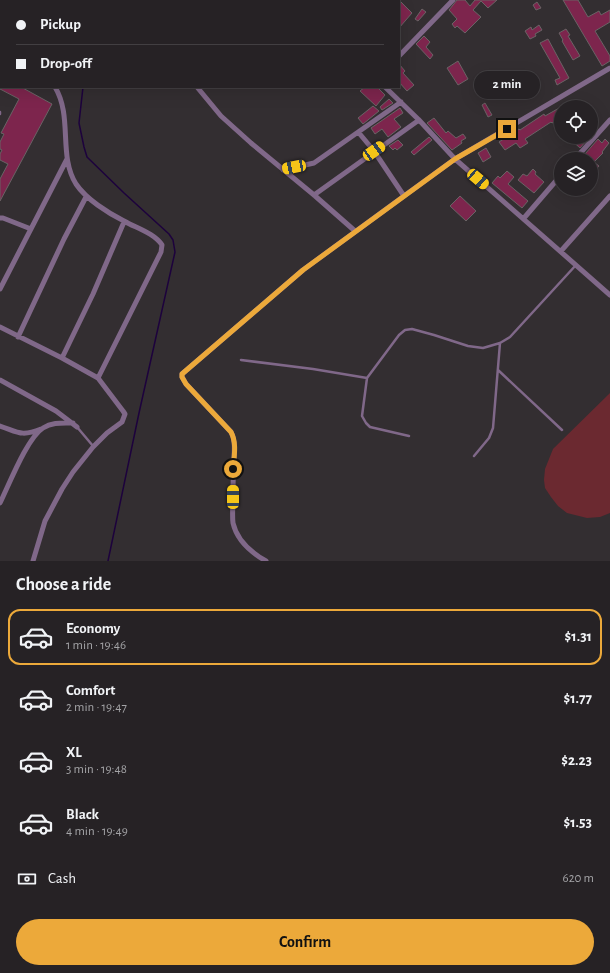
<!DOCTYPE html>
<meta charset="utf-8">
<style>
body{margin:0;font-family:"Alegreya Sans",sans-serif;background:#2e2a2d;color:#f1f3f6;height:100vh;display:flex;flex-direction:column;font-size:15px;white-space:nowrap}
*{box-sizing:border-box;margin:0}
p{font-size:13px;color:#a4a4a7}
.icon{flex:none;width:22px;height:22px;fill:none;stroke:currentColor;stroke-width:2;stroke-linecap:round;stroke-linejoin:round}
.map{position:relative;height:561px;overflow:hidden}
.details{display:flex;flex-direction:column;background:#262225;flex:1}
.details>*{flex:none}
.hud{position:absolute;left:0px;top:0px;width:400px;height:88px;box-shadow:0 4px 16px #0002,0 0 0 1px #423f42;display:grid;align-content:center;height:88px;padding:0 16px;background:#262225}
.controls{position:absolute;left:554px;top:100px;display:grid;gap:8px}
.controls a{display:grid;place-items:center;width:44px;height:44px;border-radius:50%;background:#262225;box-shadow:0 4px 16px #0002,0 0 0 1px #423f42;font-size:20px}
.end{position:absolute;width:18px;height:18px;margin:-9px;border:5px solid #eca93a;background:#111;box-shadow:0 0 0 2px #111}
.from{border-radius:50%}
.bubble{position:absolute;height:28px;border-radius:14px;background:#262225;box-shadow:0 4px 16px #0002,0 0 0 1px #423f42;font-size:13px;font-weight:600;line-height:28px;text-align:center}
.car{position:absolute;width:12px;height:24px;margin:-12px -6px;border-radius:5px;box-shadow:0 0 3px 1px #0007;background:linear-gradient(#f5c518 24%,#345 0 40%,#f5c518 0 76%,#345 0 86%,#f5c518 0)}
.hud b{display:flex;align-items:center;gap:14px;height:38px;font-size:15px}
.hud b+b{border-top:1px solid #423f42}
.hud i{width:10px;height:10px;background:#f1f3f6}
ul{padding:0;list-style:none}
li{display:flex;align-items:center;gap:12px;height:56px;margin:0 8px 6px;padding:0 8px;border:2px solid transparent;border-radius:12px}
li div{flex:1}
li b{display:block;font-size:15px}
li em{font-style:normal;font-weight:600}
li.current{border-color:#eca93a}
li>.icon{width:36px;height:36px;stroke-width:1.5}
h2{padding:0 16px;font-size:18px;line-height:48px}
.pay{display:flex;align-items:center;gap:10px;height:44px;padding:0 16px;font-size:15px}
.pay p{margin-inline-start:auto}
.primary-button{display:flex;gap:8px;margin-top:auto;padding:8px 16px}
.primary-button a{flex:1;height:46px;border-radius:24px;background:#eca93a;color:#111;font-size:16px;font-weight:600;line-height:46px;text-align:center}
.map>svg:first-child{display:block}
.grass{fill:#6b2930}
.lines{fill:none;stroke-linecap:round;stroke-linejoin:round}
.stream{stroke:#1d023d;stroke-width:1.5}
.building{fill:#7d254d;stroke:#6a6365}
.service{stroke:#806889;stroke-width:2.5}
.minor{stroke:#806889;stroke-width:5}
.route{stroke:#eca93a;stroke-width:5}
</style>
<div class="map">
<svg width="610" height="561" viewBox="0 0 610 561">
<rect width="100%" height="100%" fill="#332e31"/>
<path class="grass" d="M610,393V513L600,517L587,518L567,513L558,506L551,497L545,488L544,480L545,469L553,449Z"/>
<g class="lines">
<path class="stream" d="M0,1L1,2
M83,87L79,123L84,147L87,157L124,193L169,234L173,240L175,252L139,413L108,561"/>
</g>
<path class="building" d="M399,0L412,13L399,28Z
M457,0H465L470,6L475,0H497L488,8L481,1L473,10L481,17L465,33L457,26L455,28L452,24L457,19L449,10Z
M563,0H578L588,17L599,11L601,15L610,10V22L595,31L610,56V61L602,66Z
M537,2L541,8L536,10L533,5Z
M422,9L426,12L418,21L415,19Z
M539,25L542,30L535,34L536,36L530,39L525,31L531,27L532,30Z
M566,29L570,35L568,36L580,56L573,60L562,41L563,40L559,33Z
M424,36L430,42L426,47L433,55L430,59L416,44Z
M548,39L569,78L557,85L555,80L560,78L540,43Z
M458,61L468,79L458,85L447,68Z
M399,64L405,71L403,73L414,85L407,91L399,82Z
M0,87H21L52,104L0,201V179L8,164L0,160V154L2,150L0,149V142L4,134L1,133L19,99L0,89Z
M365,87H377L385,95L376,106L360,91Z
M389,99L393,103L382,110L380,107Z
M485,103L492,115L488,117L482,105Z
M373,106L379,111L363,124L358,118Z
M561,107V118L552,123L551,122L525,139L528,143L520,148L516,143L505,150L499,142L519,129L520,130L544,114L545,116Z
M400,108L403,113L394,119L401,127L388,137L382,129L375,134L371,128Z
M434,118L446,133L448,131L456,138L463,134L466,138L461,141L462,143L452,150L427,123Z
M429,137L432,140L414,155L411,152Z
M568,137H584L587,140L580,148Z
M598,139L602,143L605,139L609,143L602,152L603,153L594,162L585,154Z
M398,140L403,145L397,150L395,148L393,150L389,146Z
M486,148L491,157L483,162L478,153Z
M595,163L599,166L591,175V168Z
M533,169L536,172L535,174L544,182L534,193L518,180L523,174L527,176Z
M507,171L514,177L508,184L528,201L522,208L492,183L498,176L500,178Z
M460,196L476,211L466,221L450,206Z"/>
<g class="lines">
<path class="service" d="M0,112V114
M241,360L313,369L367,378
M498,370L562,430
M77,427L93,446
M409,436L370,427L366,423L362,416L367,378L399,335L405,330L412,329L434,335L468,346L483,348L500,343L510,337L576,265
M474,456L489,438L493,428L500,343"/>
<path class="minor" d="M25,0L26,1
M126,0L127,1
M237,0V1
M346,0V1
M388,0L389,1
M54,1L55,0
M189,1L190,0
M0,18L1,19
M399,56L453,0
M197,87L221,116L251,143L314,195L355,231
M385,87L419,120L455,159L610,295
M359,133L374,151L404,196
M575,159L610,120
M283,170L314,163L401,102
M314,195L419,120
M0,218H3L31,229
M524,218L561,175
M561,251L610,196
M0,289L67,159
M0,327L62,358L98,378
M18,337L64,239L86,197
M62,358L93,294L124,222
M0,380L56,411L77,427
M0,426C18,432 21,437 41,429
M0,503C9,485 27,438 43,428C52,422 62,423 73,423
M33,561L45,521L62,489L73,472L93,447L107,433L122,422L125,414L123,411L98,378L161,252L162,245C154,233 136,228 124,221C108,213 86,199 76,184C58,155 73,117 55,87
M266,561C252,553 237,541 233,523C232,515 233,506 233,498C233,486 233,474 234,462C234,451 236,441 231,432L186,384L182,377V374L303,270L404,196L455,159L610,68"/>
</g>
<g class="lines">
<path class="route" d="M233,469C234,457 237,443 231,432L186,384L182,377V374L303,270L455,159L507,129"/>
</g>
</svg>
<div class="controls">
<a><svg class="icon" aria-label="locate" viewBox="0 0 24 24"><circle cx="12" cy="12" r="6"/><path d="M12 2v4M12 18v4M2 12h4M18 12h4"/></svg></a>
<a><svg class="icon" aria-label="layers" viewBox="0 0 24 24"><path d="M12 4l9 5-9 5-9-5zM3 14l9 5 9-5"/></svg></a>
</div>
<i class="end from" style="left:233px;top:469px"></i>
<i class="end" style="left:507px;top:129px"></i>
<div class="bubble" style="left:474px;top:71px;width:66px">2 min</div>
<i class="car" style="left:374px;top:151px;rotate:55deg"></i>
<i class="car" style="left:294px;top:167px;rotate:259deg"></i>
<i class="car" style="left:478px;top:179px;rotate:131deg"></i>
<i class="car" style="left:233px;top:497px;rotate:0deg"></i>
<div class="hud">
<b><i class="from"></i>Pickup</b>
<b><i></i>Drop-off</b>
</div>
</div>
<section class="details">
<h2>Choose a ride</h2>
<ul>
<li class="current"><svg class="icon" aria-label="car" viewBox="0 0 24 24"><path d="M5 17H2v-5l4-1 3-4h7l3 4 3 1v5h-3M9 17h6M6 11h13"/><circle cx="7" cy="17" r="2"/><circle cx="17" cy="17" r="2"/></svg><div><b>Economy</b><p>1 min · 19:46</p></div><em>$1.31</em></li>
<li><svg class="icon" aria-label="car" viewBox="0 0 24 24"><path d="M5 17H2v-5l4-1 3-4h7l3 4 3 1v5h-3M9 17h6M6 11h13"/><circle cx="7" cy="17" r="2"/><circle cx="17" cy="17" r="2"/></svg><div><b>Comfort</b><p>2 min · 19:47</p></div><em>$1.77</em></li>
<li><svg class="icon" aria-label="car" viewBox="0 0 24 24"><path d="M5 17H2v-5l4-1 3-4h7l3 4 3 1v5h-3M9 17h6M6 11h13"/><circle cx="7" cy="17" r="2"/><circle cx="17" cy="17" r="2"/></svg><div><b>XL</b><p>3 min · 19:48</p></div><em>$2.23</em></li>
<li><svg class="icon" aria-label="car" viewBox="0 0 24 24"><path d="M5 17H2v-5l4-1 3-4h7l3 4 3 1v5h-3M9 17h6M6 11h13"/><circle cx="7" cy="17" r="2"/><circle cx="17" cy="17" r="2"/></svg><div><b>Black</b><p>4 min · 19:49</p></div><em>$1.53</em></li>
</ul>
<div class="pay"><svg class="icon" aria-label="cash" viewBox="0 0 24 24"><path d="M3 7h18v10H3z"/><circle cx="12" cy="12" r="2"/></svg>Cash<p>620 m</p></div>
<div class="primary-button"><a>Confirm</a></div>
</section>
